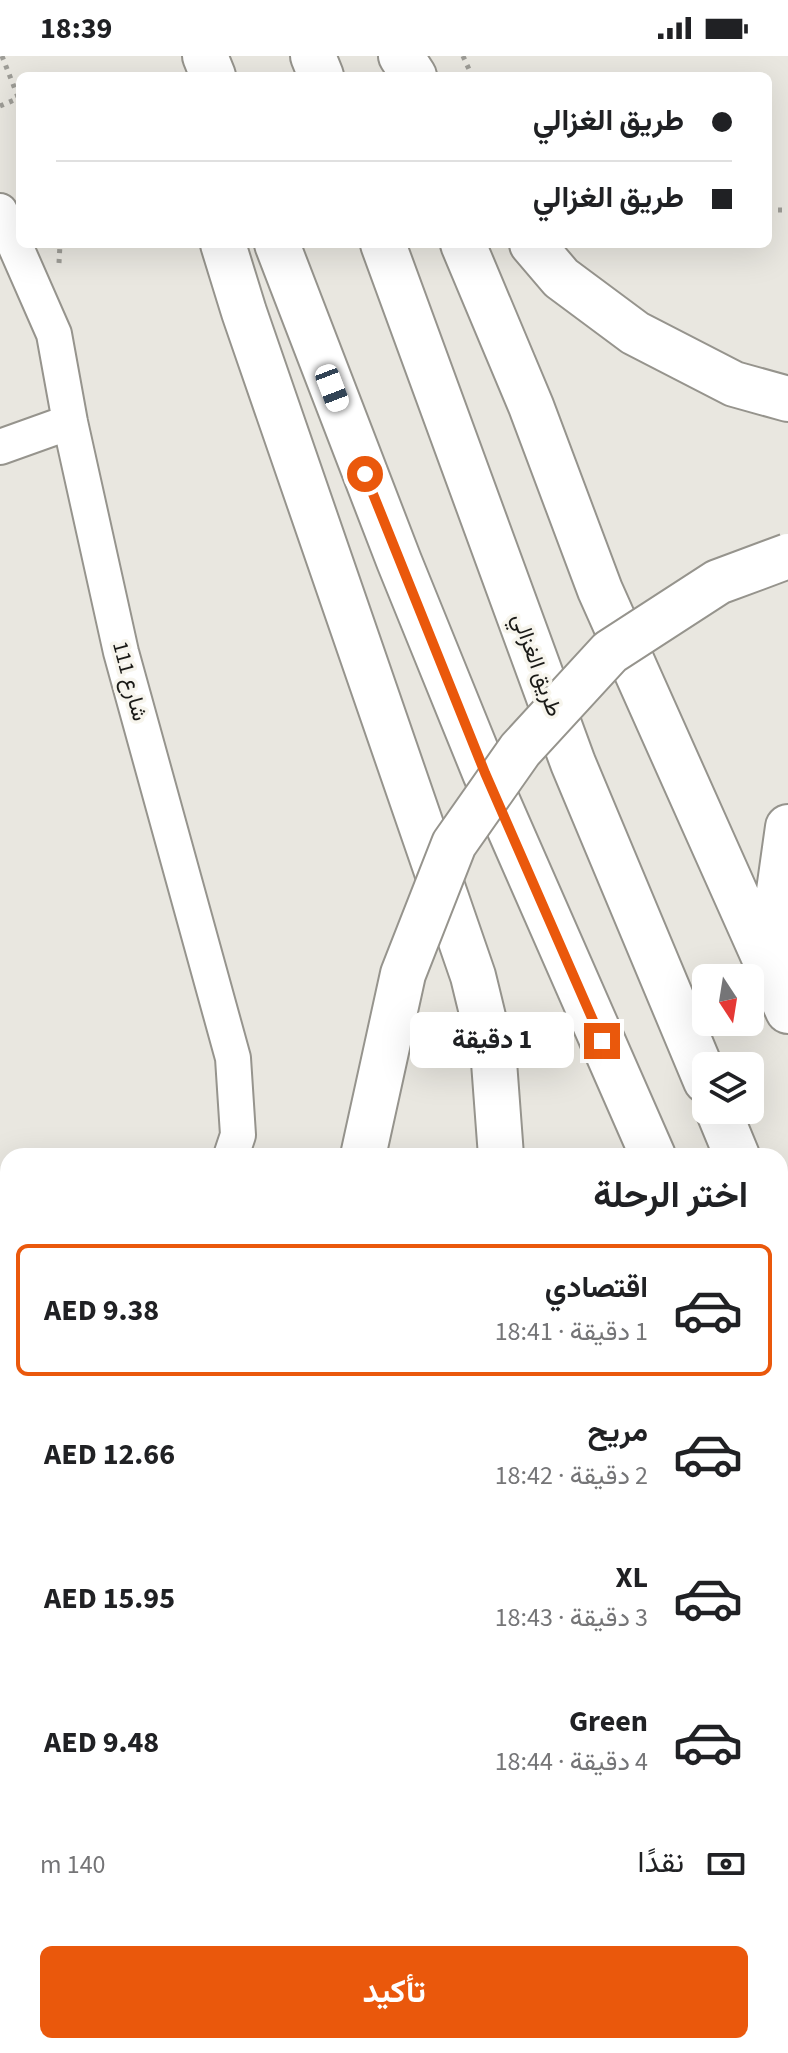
<!DOCTYPE html>
<html lang="ar">
<meta charset="utf-8">
<style>
body{margin:0;font-family:"Source Sans 3",Vazirmatn,sans-serif;background:#f6f6f6;color:#202124;direction:rtl;height:100vh;display:flex;flex-direction:column;font-size:30px;white-space:nowrap}
*{box-sizing:border-box;margin:0}
p{font-size:26px;color:#757577}
.icon{flex:none;width:44px;height:44px;fill:none;stroke:currentColor;stroke-width:2;stroke-linecap:round;stroke-linejoin:round}
.map{position:relative;flex:1;overflow:hidden;direction:ltr}
.panel{position:absolute;left:0px;top:1092px;width:788px;height:906px;display:flex;flex-direction:column;background:#fff;border-radius:24px 24px 0 0;box-shadow:0 8px 32px #0002;direction:rtl}
.panel>*{flex:none}
.guide{position:absolute;left:16px;top:16px;width:756px;height:176px;border-radius:12px;box-shadow:0 8px 32px #0002;direction:rtl;display:grid;align-content:center;height:176px;padding:0 40px;background:#fff}
.needle{width:52px;rotate:168deg}
.fabs{position:absolute;left:692px;top:908px;display:grid;gap:16px}
.fabs a{display:grid;place-items:center;width:72px;height:72px;border-radius:12px;background:#fff;box-shadow:0 8px 32px #0002;font-size:40px}
.end{position:absolute;width:36px;height:36px;margin:-18px;border:10px solid #ea580c;background:#fff;box-shadow:0 0 0 4px #fff}
.from{border-radius:50%}
.bubble{position:absolute;height:56px;border-radius:12px;background:#fff;box-shadow:0 8px 32px #0002;font-size:26px;font-weight:700;line-height:56px;text-align:center;direction:rtl}
.car{position:absolute;width:24px;height:48px;margin:-24px -12px;border-radius:10px;box-shadow:0 0 6px 2px #0007;background:linear-gradient(#fff 24%,#345 0 40%,#fff 0 76%,#345 0 86%,#fff 0)}
.guide b{display:flex;align-items:center;gap:28px;height:76px;font-size:30px}
.guide b+b{border-top:2px solid #e0e0e0}
.guide i{width:20px;height:20px;background:#202124}
ul{padding:0;list-style:none}
li{display:flex;align-items:center;gap:24px;height:132px;margin:0 16px 12px;padding:0 24px;border:4px solid transparent;border-radius:12px}
li div{flex:1}
li b{display:block;font-size:30px}
li em{font-style:normal;font-weight:700}
li.on{border-color:#ea580c}
li>.icon{width:72px;height:72px;stroke-width:1.5}
h2{padding:0 40px;font-size:36px;line-height:96px}
.pay{display:flex;align-items:center;gap:20px;height:88px;padding:0 40px;font-size:30px}
.pay p{margin-inline-start:auto}
.button{display:flex;gap:16px;margin-top:auto;padding:16px 40px}
.button a{flex:1;height:92px;border-radius:12px;background:#ea580c;color:#fff;font-size:32px;font-weight:700;line-height:92px;text-align:center}
.status{display:flex;justify-content:space-between;align-items:center;height:56px;padding:0 40px;background:#fff;direction:ltr}
.status svg{height:22px;fill:currentColor}
.map>svg:first-child{display:block}
.lines{fill:none;stroke-linecap:round;stroke-linejoin:round}
.minor-casing{stroke:#96948d;stroke-width:38}
.highway-casing{stroke:#96948d;stroke-width:48}
.path{stroke:#9d9c96;stroke-width:5;stroke-dasharray:4 6;stroke-linecap:butt}
.minor{stroke:#fff;stroke-width:34}
.highway{stroke:#fff;stroke-width:44}
.highway-bridge-casing{stroke:#96948d;stroke-width:48;stroke-linecap:butt}
.highway-bridge{stroke:#fff;stroke-width:44}
.route{stroke:#ea580c;stroke-width:10}
.labels{text-anchor:middle;dominant-baseline:central;stroke-width:7;stroke-linejoin:round;paint-order:stroke}
.street-label{font-size:22px;fill:#1a1a17;stroke:#f7f5ed}
</style>
<div class="status"><b>18:39</b><svg viewBox="0 0 49 12"><path d="M0 12V9h3v3zM5 12V6h3v6zM10 12V3h3v9zM15 12V0h3v12zM26 1h20v11H26zM47 4h2v5h-2z"/></svg></div>
<div class="map">
<svg width="788" height="1997" viewBox="0 0 788 1997">
<rect width="100%" height="100%" fill="#e9e7e0"/>
<g class="lines">
<g class="minor-casing">
<path id="minor" d="M0,155L54,278L70,366L121,596L233,1002L238,1079L231,1100
M0,391L70,366
M0,1364L8,1361"/>
</g>
<g class="highway-casing">
<path id="highway" d="M205,0L213,20
M313,0L321,20
M401,0L414,20
M223,188L244,256L473,920L494,1006L501,1100
M277,188L399,505L485,717L653,1100
M383,188L573,707L706,1025
M463,188L531,350L600,534L788,955
M532,188L561,222L635,277L734,328L788,343
M788,771L779,835L788,907
M718,1054L737,1100
M780,1198L788,1216
M780,1274L788,1272
M780,1390L788,1408
M780,1464L788,1462
M0,1504L8,1502
M780,1538L788,1535
M0,1599L8,1596
M0,1697L8,1694
M0,1797L8,1795
M240,1990L241,1997
M327,1990V1997"/>
</g>
<path class="path" d="M2,0L20,46
M463,0L472,20
M0,50L19,42
M768,154H788
M59,207L60,188"/>
<use href="#minor" class="minor"/>
<use href="#highway" class="highway"/>
<g class="highway-bridge-casing">
<path id="highway-bridge" d="M363,1100L403,918L454,788L520,694L610,596L718,526L788,500"/>
</g>
<use href="#highway-bridge" class="highway-bridge"/>
</g>
<g class="lines">
<path class="route" d="M365,418L485,717L602,985"/>
</g>
<g class="labels">
<g class="street-label">
<text transform="translate(537 609) rotate(70)">طريق الغزالي</text>
<text transform="translate(130 625) rotate(75)">شارع 111</text>
</g>
</g>
</svg>
<div class="fabs">
<a><svg class="needle" viewBox="-14 -14 28 28"><path d="M0-13l5 13h-10z" fill="#e53935"/><path d="M0 13l5-13h-10z" fill="#757577"/></svg></a>
<a><svg class="icon" aria-label="layers" viewBox="0 0 24 24"><path d="M12 4l9 5-9 5-9-5zM3 14l9 5 9-5"/></svg></a>
</div>
<i class="end from" style="left:365px;top:418px"></i>
<i class="end" style="left:602px;top:985px"></i>
<div class="bubble" style="left:410px;top:956px;width:164px">1 دقيقة</div>
<i class="car" style="left:332px;top:332px;rotate:159deg"></i>
<div class="guide">
<b><i class="from"></i>طريق الغزالي</b>
<b><i></i>طريق الغزالي</b>
</div>
<section class="panel">
<h2>اختر الرحلة</h2>
<ul>
<li class="on"><svg class="icon" aria-label="car" viewBox="0 0 24 24"><path d="M5 17H2v-5l4-1 3-4h7l3 4 3 1v5h-3M9 17h6M6 11h13"/><circle cx="7" cy="17" r="2"/><circle cx="17" cy="17" r="2"/></svg><div><b>اقتصادي</b><p>1 دقيقة · 18:41</p></div><em>AED 9.38</em></li>
<li><svg class="icon" aria-label="car" viewBox="0 0 24 24"><path d="M5 17H2v-5l4-1 3-4h7l3 4 3 1v5h-3M9 17h6M6 11h13"/><circle cx="7" cy="17" r="2"/><circle cx="17" cy="17" r="2"/></svg><div><b>مريح</b><p>2 دقيقة · 18:42</p></div><em>AED 12.66</em></li>
<li><svg class="icon" aria-label="car" viewBox="0 0 24 24"><path d="M5 17H2v-5l4-1 3-4h7l3 4 3 1v5h-3M9 17h6M6 11h13"/><circle cx="7" cy="17" r="2"/><circle cx="17" cy="17" r="2"/></svg><div><b>XL</b><p>3 دقيقة · 18:43</p></div><em>AED 15.95</em></li>
<li><svg class="icon" aria-label="car" viewBox="0 0 24 24"><path d="M5 17H2v-5l4-1 3-4h7l3 4 3 1v5h-3M9 17h6M6 11h13"/><circle cx="7" cy="17" r="2"/><circle cx="17" cy="17" r="2"/></svg><div><b>Green</b><p>4 دقيقة · 18:44</p></div><em>AED 9.48</em></li>
</ul>
<div class="pay"><svg class="icon" aria-label="cash" viewBox="0 0 24 24"><path d="M3 7h18v10H3z"/><circle cx="12" cy="12" r="2"/></svg>نقدًا<p>140 m</p></div>
<div class="button"><a>تأكيد</a></div>
</section>
</div>
